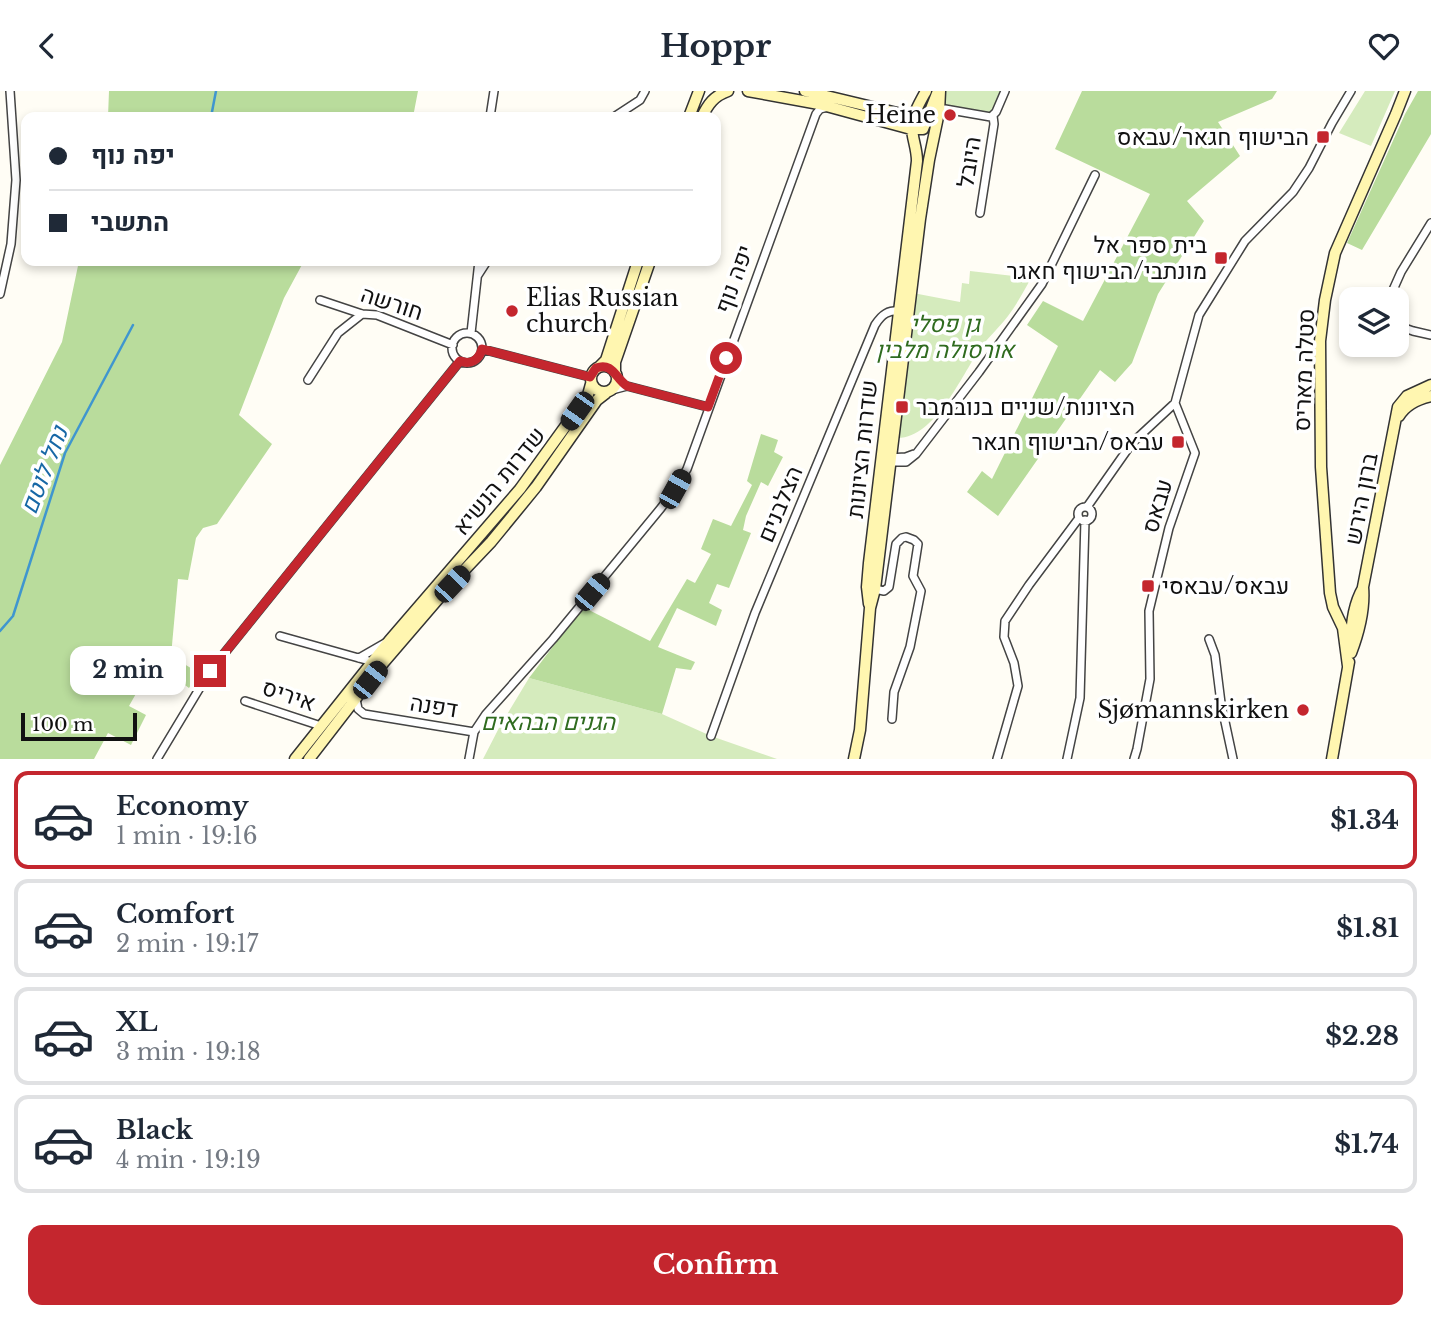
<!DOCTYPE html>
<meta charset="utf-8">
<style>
body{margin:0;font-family:"Libre Baskerville",Heebo,serif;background:#f6f6f7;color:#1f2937;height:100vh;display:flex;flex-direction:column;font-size:26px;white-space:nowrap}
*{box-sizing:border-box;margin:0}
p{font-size:23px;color:#747a83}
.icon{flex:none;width:38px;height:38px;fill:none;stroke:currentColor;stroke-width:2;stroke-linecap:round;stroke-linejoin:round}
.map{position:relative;height:668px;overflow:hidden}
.details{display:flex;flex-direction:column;background:#fff;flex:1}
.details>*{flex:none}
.hud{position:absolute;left:21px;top:21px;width:700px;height:154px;border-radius:14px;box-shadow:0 4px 10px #0003;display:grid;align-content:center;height:154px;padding:0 28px;background:#fff}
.buttons{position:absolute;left:1339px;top:196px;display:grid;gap:14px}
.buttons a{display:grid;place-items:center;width:70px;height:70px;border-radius:14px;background:#fff;box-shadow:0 4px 10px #0003;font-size:35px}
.scale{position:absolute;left:21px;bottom:18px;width:116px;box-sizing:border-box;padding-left:7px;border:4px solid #111;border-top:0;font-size:19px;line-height:24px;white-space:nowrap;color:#111;-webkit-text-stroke:5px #fff;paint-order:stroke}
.end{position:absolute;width:32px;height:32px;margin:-16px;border:9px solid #c4262e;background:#fff;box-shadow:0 0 0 4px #fff}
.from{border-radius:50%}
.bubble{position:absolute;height:49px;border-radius:14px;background:#fff;box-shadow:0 4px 10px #0003;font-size:23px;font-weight:700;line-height:49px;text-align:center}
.car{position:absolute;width:21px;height:42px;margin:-21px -10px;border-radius:9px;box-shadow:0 0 5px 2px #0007;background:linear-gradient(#222 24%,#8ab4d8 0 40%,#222 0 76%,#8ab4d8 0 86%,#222 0)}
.hud b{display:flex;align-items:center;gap:24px;height:66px;font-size:26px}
.hud b+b{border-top:2px solid #e0e1e3}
.hud i{width:18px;height:18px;background:#1f2937}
ul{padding:12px 0 0;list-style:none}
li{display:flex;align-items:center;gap:21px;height:98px;margin:0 14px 10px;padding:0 14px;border:4px solid #e0e1e3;border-radius:14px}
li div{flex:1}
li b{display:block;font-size:26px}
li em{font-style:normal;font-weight:700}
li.active{border-color:#c4262e}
li>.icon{width:63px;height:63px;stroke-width:1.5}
.button{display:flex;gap:14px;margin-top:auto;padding:14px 28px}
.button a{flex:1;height:80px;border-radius:14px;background:#c4262e;color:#fff;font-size:28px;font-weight:700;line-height:80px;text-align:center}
header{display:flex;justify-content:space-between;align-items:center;height:91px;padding:0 28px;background:#fff;font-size:32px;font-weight:700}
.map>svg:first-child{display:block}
.green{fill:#d5ebbd}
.forest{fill:#b9dc9c}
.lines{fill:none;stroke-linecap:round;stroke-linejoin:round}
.stream{stroke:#3f96cf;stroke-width:2.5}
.street-casing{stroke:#444;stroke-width:10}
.secondary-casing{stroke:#333;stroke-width:13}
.street{stroke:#fff;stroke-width:7}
.secondary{stroke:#fff6b0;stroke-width:10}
.route{stroke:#c4262e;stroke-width:9}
.poi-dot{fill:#c4262e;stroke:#fff;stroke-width:2.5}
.labels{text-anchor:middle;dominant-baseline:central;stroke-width:7;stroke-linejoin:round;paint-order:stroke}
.poi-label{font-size:23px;fill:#111;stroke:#fff;text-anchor:end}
.street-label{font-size:23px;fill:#111;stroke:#fff}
.park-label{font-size:23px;font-style:italic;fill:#2f6b1f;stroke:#fff}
.water-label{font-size:24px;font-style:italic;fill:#1768a6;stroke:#fff}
</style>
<header><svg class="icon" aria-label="back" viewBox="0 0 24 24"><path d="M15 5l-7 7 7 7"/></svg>Hoppr<svg class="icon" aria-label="heart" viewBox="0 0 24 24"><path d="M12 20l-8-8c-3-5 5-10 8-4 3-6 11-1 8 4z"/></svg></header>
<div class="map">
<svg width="1431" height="668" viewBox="0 0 1431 668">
<rect width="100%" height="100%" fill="#fffdf5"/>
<path class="green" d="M944,0H1002L994,21L991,23L943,15Z
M1365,0H1395L1371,55L1339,42Z
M970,180L1031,187C1024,200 1017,213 1008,225C1000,236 988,246 980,258C961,285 936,346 898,347L913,202L960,211L962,192L969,193Z
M529,587L662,623L711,645L777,668H483L500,635Z"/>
<path class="forest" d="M109,0H418L413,26H108Z
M1082,0H1277L1272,8L1218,31L1240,65L1187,110L1204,130L1158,203L1132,272L1115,291L1100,279L998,425L967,401L982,380L992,388L1058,255L1027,234L1043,210L1083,230L1150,103L1055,58Z
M1418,0H1431V43L1362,159L1347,152L1405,23Z
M79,170H304L284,207L239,324L272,353L217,433L203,437L196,447L188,489L178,488L171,565L199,582L189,597L154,571L129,615L146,624L131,654L108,642L94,668H0V374L62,251Z
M761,343L778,349L774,361L783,366L768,395L761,391L746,425L743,439L751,442L729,497L717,493L709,512L722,519L716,535L677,517L658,556L695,571L691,579L676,577L662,623L529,587L583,516L650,550L687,488L695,492L711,463L701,458L713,428L731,435L752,394L747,390Z"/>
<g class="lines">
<path class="stream" d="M211,26L216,0
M0,540L13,525L65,362L133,234"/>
<g class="street-casing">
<path id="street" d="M939,21L945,18L991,26L996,21L1005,0
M490,26L494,0
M614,26L640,9L645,0
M980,122L994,33L993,25
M478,184L487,170
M0,203L11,153L16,89L10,0
M1389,208L1401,181L1431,132
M320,209L362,223L377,224L453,254
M1396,234L1413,240L1431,244
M471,242L479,170
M452 257a15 15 0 1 1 30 0a15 15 0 1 1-30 0Z
M482,258L590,286
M308,289L338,242L362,223
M612,299L627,295L708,316
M1175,312L1199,224L1245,150L1293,101L1309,77L1332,32L1351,0
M888,367L906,366L914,363
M889,371H906L916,363L979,281L1042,193L1095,84
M1087,416L1132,352L1175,312
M1078 423a7 7 0 1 1 14 0a7 7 0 1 1-14 0Z
M875,498L884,500L889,496L896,453L902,447L906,446L914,449L918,453L913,485L921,500L910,556L894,601L892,628
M280,545L373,571
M1209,548L1215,564L1221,612L1233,668
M359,567L385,552
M356,608L358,618L364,623L474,641
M245,610L321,635
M711,645L755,522L875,234C882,223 888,219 901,220
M157,668L210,580L460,270
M469,668L474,641L486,623L553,548L661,417L675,398L687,378L816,23L820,18L828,16
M997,668L1018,595L1014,572L1004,546L1005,530L1029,494L1079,427
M1067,668L1080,607L1085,429
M1134,668L1137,658L1150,588L1149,520L1169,437L1195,362L1175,312"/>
</g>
<g class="secondary-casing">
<path id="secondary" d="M748,0L819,13L911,38H923
M805,0L914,26
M689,26L699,0
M702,26C708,13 714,5 728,0
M923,38L938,0
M591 288a13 13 0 1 1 26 0a13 13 0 1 1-26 0Z
M599,276L606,269L638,170
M615,282V271L650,170
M1399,325C1406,313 1418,308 1431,305
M869,513L867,496L869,472L917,70C917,57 912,47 912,37C912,24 920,11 926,0
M1351,553C1351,533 1353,514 1363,497
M1351,562C1359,541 1365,519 1363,496L1398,316L1407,305L1431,294
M1348,575L1343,537L1333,516L1330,502L1321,376L1320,250L1325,209L1335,162L1396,23L1405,0
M295,668L389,550L520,398L588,304L591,293
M309,668L384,571L451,493L491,451L536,396L597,309L606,302
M854,668L860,639L870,517L875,498L920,128L929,69L939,21L940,0
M1332,668L1349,571"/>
</g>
<use href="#street" class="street"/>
<use href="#secondary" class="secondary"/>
</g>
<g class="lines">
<path class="route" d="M210,580L460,270C471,274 479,269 482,258L590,286L596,277C613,271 615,287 627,295L708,316L726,267"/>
</g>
<g class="poi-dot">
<circle cx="950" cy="24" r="7"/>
<rect x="1316" y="39" width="14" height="14" rx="3.5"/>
<rect x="1214" y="160" width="14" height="14" rx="3.5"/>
<circle cx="512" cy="220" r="7"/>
<rect x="895" y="309" width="14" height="14" rx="3.5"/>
<rect x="1171" y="344" width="14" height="14" rx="3.5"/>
<rect x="1141" y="488" width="14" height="14" rx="3.5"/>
<circle cx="1303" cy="619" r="7"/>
</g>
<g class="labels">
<g class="poi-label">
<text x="936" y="24">Heine</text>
<text x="1309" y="46">הבישוף חגאר/עבאס</text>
<text x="1207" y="154">בית ספר אל<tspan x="1207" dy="26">מונתבי/הבישוף חאגר</tspan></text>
<text x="526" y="207" text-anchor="start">Elias Russian<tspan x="526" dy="26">church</tspan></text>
<text x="916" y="316" text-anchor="start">הציונות/שניים בנובמבר</text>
<text x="1164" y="351">עבאס/הבישוף חגאר</text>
<text x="1162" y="495" text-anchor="start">עבאס/עבאסי</text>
<text x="1289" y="619">Sjømannskirken</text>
</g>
<g class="street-label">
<text transform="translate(969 71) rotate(-81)">היובל</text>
<text transform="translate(734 188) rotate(-70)">יפה נוף</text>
<text transform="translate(392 212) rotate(18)">חורשה</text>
<text transform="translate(1304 279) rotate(-88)">סטלה מאריס</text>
<text transform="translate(862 358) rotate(-84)">שדרות הציונות</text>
<text transform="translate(499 390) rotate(-51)">שדרות הנשיא</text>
<text transform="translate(1361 408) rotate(-79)">ברון הירש</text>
<text transform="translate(780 413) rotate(-67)">הצלבנים</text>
<text transform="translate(1157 415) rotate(-73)">עבאס</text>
<text transform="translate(289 604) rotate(19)">איריס</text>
<text transform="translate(434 615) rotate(9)">דפנה</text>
</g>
<g class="park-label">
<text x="945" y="233">גן פסלי<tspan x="945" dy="26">אורסולה מלבין</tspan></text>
<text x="548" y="631">הגנים הבהאים</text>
</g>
<g class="water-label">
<text transform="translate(44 379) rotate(-69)">נחל לוטם</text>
</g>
</g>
</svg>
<div class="buttons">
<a><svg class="icon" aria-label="layers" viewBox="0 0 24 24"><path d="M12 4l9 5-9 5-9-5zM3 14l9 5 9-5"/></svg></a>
</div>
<div class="scale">100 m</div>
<i class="end from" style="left:726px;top:267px"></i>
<i class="end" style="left:210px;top:580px"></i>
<div class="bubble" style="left:70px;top:555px;width:116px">2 min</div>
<i class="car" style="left:577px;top:320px;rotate:215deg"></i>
<i class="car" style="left:675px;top:398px;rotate:29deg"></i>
<i class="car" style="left:452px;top:493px;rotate:43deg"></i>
<i class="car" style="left:592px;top:501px;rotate:40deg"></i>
<i class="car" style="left:370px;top:589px;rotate:38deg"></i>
<div class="hud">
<b><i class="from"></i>יפה נוף</b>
<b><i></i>התשבי</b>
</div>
</div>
<section class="details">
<ul>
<li class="active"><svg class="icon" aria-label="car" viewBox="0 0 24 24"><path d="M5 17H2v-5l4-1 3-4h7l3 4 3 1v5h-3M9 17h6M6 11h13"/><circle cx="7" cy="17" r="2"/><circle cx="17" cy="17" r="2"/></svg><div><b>Economy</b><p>1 min · 19:16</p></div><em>$1.34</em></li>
<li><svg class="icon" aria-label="car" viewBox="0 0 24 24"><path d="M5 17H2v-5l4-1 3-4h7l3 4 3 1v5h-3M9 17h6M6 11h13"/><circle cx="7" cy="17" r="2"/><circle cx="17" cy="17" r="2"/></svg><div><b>Comfort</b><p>2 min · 19:17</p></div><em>$1.81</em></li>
<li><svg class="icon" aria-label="car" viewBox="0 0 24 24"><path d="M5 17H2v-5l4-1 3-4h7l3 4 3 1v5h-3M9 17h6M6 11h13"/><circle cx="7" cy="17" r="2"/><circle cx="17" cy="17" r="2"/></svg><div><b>XL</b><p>3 min · 19:18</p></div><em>$2.28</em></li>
<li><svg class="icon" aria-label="car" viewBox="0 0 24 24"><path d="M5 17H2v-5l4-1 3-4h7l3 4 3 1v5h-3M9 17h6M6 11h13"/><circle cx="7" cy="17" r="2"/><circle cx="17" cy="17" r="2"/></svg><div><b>Black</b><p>4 min · 19:19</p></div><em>$1.74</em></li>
</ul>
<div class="button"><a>Confirm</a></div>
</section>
